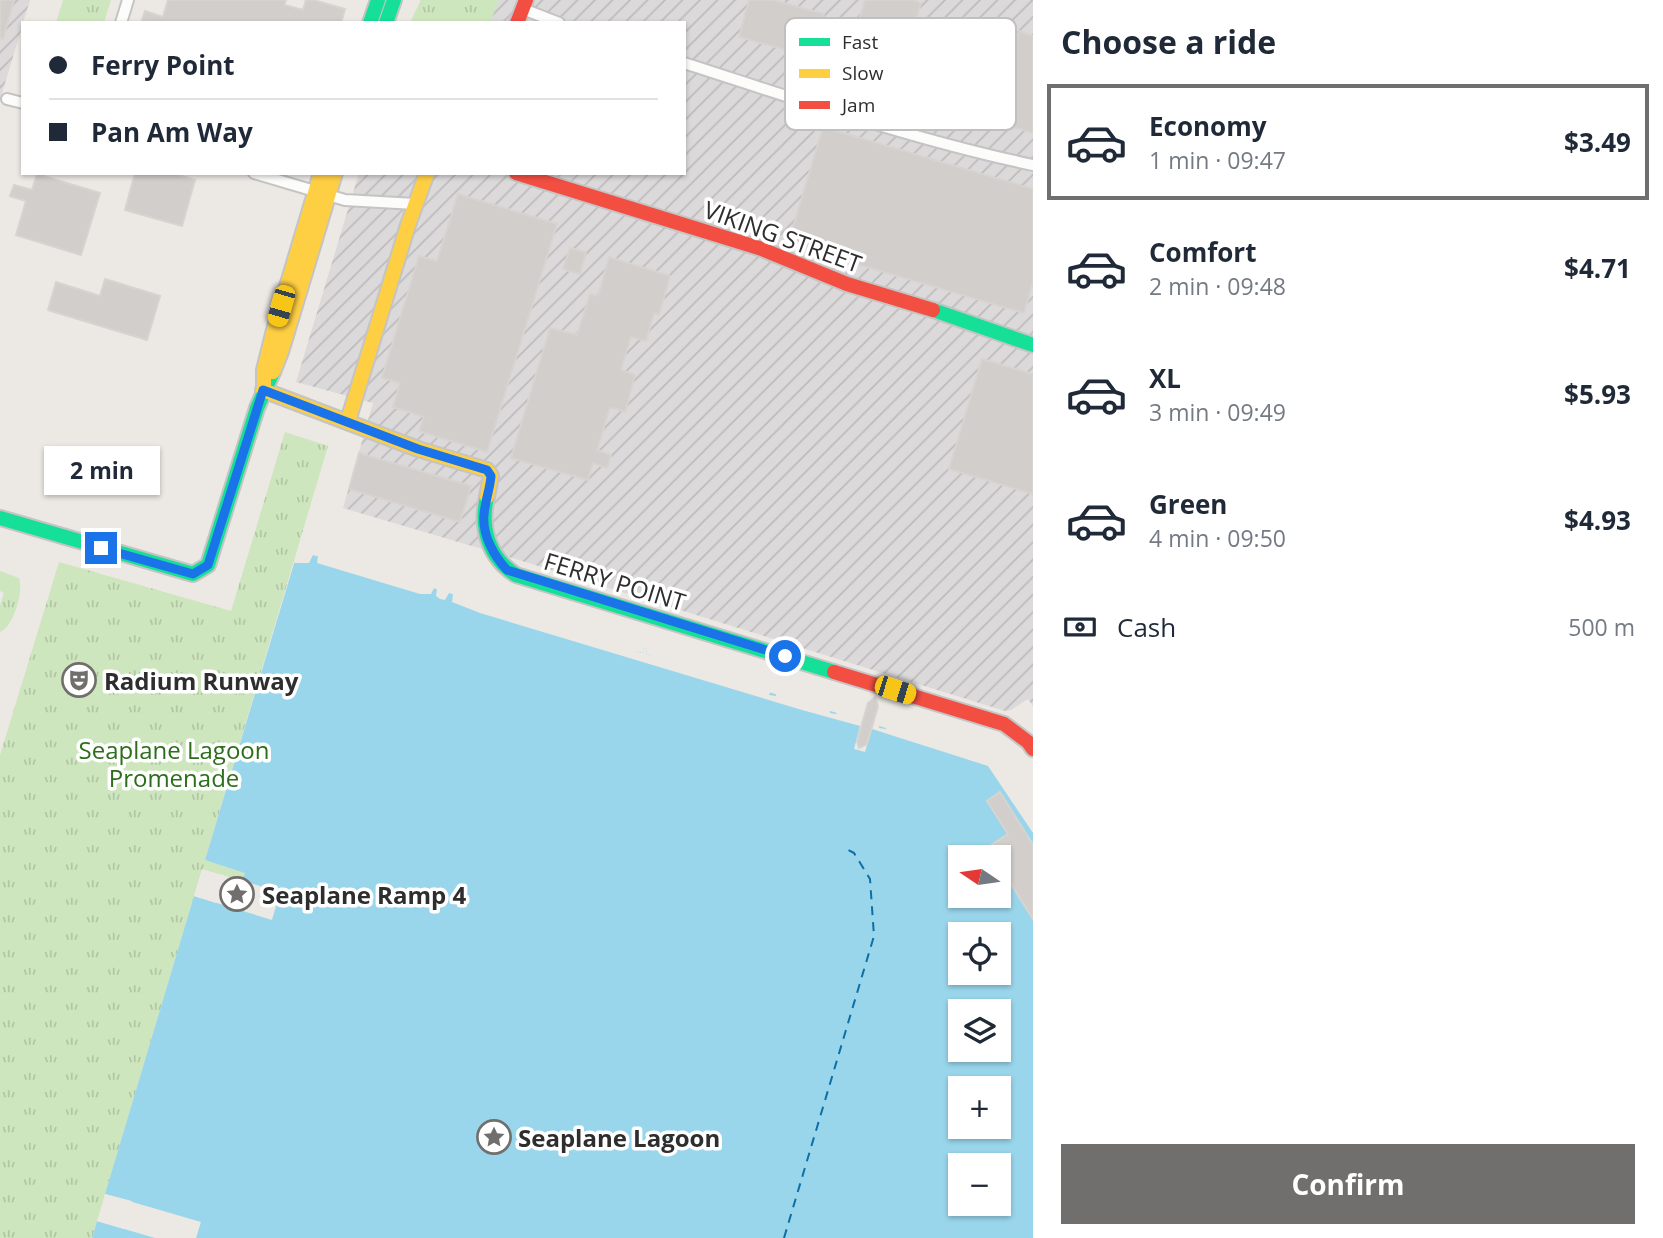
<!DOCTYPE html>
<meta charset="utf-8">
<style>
body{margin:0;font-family:"Open Sans",sans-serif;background:#f6f6f7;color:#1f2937;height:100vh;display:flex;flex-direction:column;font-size:26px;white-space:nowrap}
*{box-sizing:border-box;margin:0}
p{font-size:23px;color:#747a83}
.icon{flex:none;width:38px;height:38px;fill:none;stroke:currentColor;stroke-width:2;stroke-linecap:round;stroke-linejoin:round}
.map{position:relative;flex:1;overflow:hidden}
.sheet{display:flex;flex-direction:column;background:#fff;width:630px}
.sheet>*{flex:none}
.guide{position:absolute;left:21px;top:21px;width:665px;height:154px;border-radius:0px;box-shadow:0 2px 5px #0004;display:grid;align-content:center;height:154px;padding:0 28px;background:#fff}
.needle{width:46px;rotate:283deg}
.fabs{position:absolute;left:948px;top:845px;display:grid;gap:14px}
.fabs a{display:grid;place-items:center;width:63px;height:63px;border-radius:0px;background:#fff;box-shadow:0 2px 5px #0004;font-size:35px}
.end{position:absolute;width:32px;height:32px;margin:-16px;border:9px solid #1a73e8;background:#fff;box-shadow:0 0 0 4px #fff}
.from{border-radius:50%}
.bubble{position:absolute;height:49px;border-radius:0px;background:#fff;box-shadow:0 2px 5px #0004;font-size:23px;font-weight:700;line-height:49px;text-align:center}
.car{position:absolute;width:21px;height:42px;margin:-21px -10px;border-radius:9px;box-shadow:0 0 5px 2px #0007;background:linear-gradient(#f5c518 24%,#345 0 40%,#f5c518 0 76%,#345 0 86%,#f5c518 0)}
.guide b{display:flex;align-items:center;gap:24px;height:66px;font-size:26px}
.guide b+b{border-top:2px solid #e0e1e3}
.guide i{width:18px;height:18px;background:#1f2937}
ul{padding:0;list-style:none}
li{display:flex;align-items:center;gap:21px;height:116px;margin:0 14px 10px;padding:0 14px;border:4px solid transparent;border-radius:0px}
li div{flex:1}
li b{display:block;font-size:26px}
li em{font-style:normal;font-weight:700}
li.current{border-color:#706f6e}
li>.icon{width:63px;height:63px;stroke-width:1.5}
h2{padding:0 28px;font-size:32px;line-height:84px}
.pay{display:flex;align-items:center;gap:18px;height:77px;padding:0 28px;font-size:26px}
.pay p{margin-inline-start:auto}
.button{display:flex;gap:14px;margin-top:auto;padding:14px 28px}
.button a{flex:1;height:80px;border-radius:0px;background:#706f6e;color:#fff;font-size:28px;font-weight:700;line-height:80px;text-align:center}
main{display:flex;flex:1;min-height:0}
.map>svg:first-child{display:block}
.industrial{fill:url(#industrial-furrows)}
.grass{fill:url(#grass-tufts)}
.water{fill:#99d6ec;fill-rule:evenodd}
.pier{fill:#ece8e4}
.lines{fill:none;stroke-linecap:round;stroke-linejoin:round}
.ferry{stroke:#0d6fa3;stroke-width:2;stroke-dasharray:9 7;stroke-linecap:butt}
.building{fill:#d1cecb;stroke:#d7d4d0;stroke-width:2}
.street-casing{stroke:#c5c4c5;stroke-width:14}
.fast-casing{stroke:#c5c4c5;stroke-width:18}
.slow-casing{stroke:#c5c4c5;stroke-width:18}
.jam-casing{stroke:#c5c4c5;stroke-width:18}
.street{stroke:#fcfcfb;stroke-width:10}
.fast{stroke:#16e098;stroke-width:14}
.slow{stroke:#ffcf43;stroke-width:14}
.jam{stroke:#f24e42;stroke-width:14}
.route{stroke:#1a73e8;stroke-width:9}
.labels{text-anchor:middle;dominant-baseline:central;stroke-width:7;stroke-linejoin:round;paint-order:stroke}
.street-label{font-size:24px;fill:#2e2e2e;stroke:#fff}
.poi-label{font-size:24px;font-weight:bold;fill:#2e2e2e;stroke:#fff;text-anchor:start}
.park-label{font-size:24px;fill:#2c6e1b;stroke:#fff}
.key{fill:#fff;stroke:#c0c0c0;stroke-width:2}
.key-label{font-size:19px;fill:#2e2e2e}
</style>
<main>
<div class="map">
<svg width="1033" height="1238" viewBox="0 0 1033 1238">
<defs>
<pattern id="industrial-furrows" width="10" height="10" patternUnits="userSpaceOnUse" patternTransform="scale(1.75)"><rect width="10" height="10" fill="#dcd9db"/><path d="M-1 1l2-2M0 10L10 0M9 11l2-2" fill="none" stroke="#bdbbbc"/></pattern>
<pattern id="grass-tufts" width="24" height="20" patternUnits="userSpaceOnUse" patternTransform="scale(1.75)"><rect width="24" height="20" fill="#cee6be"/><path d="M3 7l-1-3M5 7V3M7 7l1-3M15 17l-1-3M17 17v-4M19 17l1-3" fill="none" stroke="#b1c6a4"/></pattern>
</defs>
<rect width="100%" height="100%" fill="#ece8e4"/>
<path class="industrial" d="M0,0H30L0,100Z
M421,0H1033V706L1028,699L1011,710L1005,711L519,560L343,508L373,403L296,382L359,173H684V23H410Z"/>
<path class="grass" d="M63,0H111L104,23H56Z
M421,0H499L490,23H410Z
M285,432L328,446L205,860L254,875L252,884L202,869L92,1238H0V755L59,562L231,611Z
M0,571L19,578C24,591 13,628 0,632V605L4,593L0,591Z"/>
<path class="water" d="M313,555L433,589V588L642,653L644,648L647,649L646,654L651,656L993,761L1033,822V1238H92L97,1221L124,1229L132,1201L105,1194L194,896L216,903L224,875L242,881L245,873L205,860L296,557ZM961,858H999V896H961ZM961,934H999V973H961ZM961,1012H999V1050H961ZM961,1088H999V1127H961ZM961,1166H999V1204H961Z"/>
<path class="pier" d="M307,551L320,552L431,585L434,584L441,588L454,590L635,647V651L642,653L644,648L647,649L646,654L651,656L652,653L772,689L769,695L776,696V690L784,693V695L788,694L820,704L822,707L823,705L830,707V713L836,714L838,710L847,712L880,722L879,728L886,729L887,724L918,736L922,737L923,735L994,757L1033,816V833L988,766L872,729L865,752L854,749L860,726L802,710L480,613L452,602L453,594L449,593L445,600L440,599L436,596L437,589L434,588L431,594H420L317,563L318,556L313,555L309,563H294L297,553Z
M220,874L280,892L272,920L194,896L195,893L213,899Z
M105,1194L201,1222L196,1238H155L97,1221L98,1218L122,1225L128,1204L104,1197Z"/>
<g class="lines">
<path class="ferry" d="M784,1238L874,936L870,879L854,853L843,847"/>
</g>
<path class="building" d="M0,0H14L3,39L0,38Z
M168,0H286L284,5L303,10L306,0H313L345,9L341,23H141L145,11L163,17Z
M749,0H773L824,14L812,57L739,37Z
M865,0H912L921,3L893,94L841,78Z
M1019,31L1033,36V133L992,121Z
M823,127L1033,189V282L1024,313L788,244Z
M135,173H172L195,180L182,226L125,210Z
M37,174L100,193L81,255L16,235L26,201L10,196L14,185L32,190Z
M458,194L557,224L487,452L419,431L424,417L393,407L400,383L382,378L419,256L437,261Z
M570,248L586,252L580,274L563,269Z
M609,257L670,276L659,315L654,313L646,341L631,337L621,370L635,375L628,402L625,412L610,407L597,450L611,455L607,468L593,463L588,480L511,458L550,328L577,335L590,294L598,296Z
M105,279L160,296L147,340L48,310L56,282L100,296Z
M982,359L1033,374V494L949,469Z
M359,453L471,486L460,522L349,489Z
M875,697L878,706L867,744L859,748L857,741L868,703Z
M1000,792L1033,845V919L999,865V858H995L988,847L1008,834L987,801Z"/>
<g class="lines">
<g class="street-casing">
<path id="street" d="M523,9L559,23
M121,23L128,0
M684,63C799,100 915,140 1033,165
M7,99L23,103
M254,173L345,200L415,204"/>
</g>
<g class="fast-casing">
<path id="fast" d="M370,23L378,0
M386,23L394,0
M933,310L1033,345
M487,497C480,527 488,557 516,575L834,672
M0,518L193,574L208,565L257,408L273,372"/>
</g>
<g class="slow-casing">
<path id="slow" d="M273,372L281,352L335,173
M264,385V370L274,330L321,173
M263,390L418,449L487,470L491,476L487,497
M348,421L408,225L427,173"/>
</g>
<g class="jam-casing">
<path id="jam" d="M517,23L526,0
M516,173L759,248L847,284L933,310
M834,672L1004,724L1028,742L1033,749"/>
</g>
<use href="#street" class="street"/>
<use href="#fast" class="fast"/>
<use href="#slow" class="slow"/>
<use href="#jam" class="jam"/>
</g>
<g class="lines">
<path class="route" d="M101,548L193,574L208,565L263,390L418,449L487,470L491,476C490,489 485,501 484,515C482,535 494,556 507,570L785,656"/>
</g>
<defs>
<g id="theatre-ring" transform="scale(1.75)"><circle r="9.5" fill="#fff" stroke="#706f6e" stroke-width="1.5"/><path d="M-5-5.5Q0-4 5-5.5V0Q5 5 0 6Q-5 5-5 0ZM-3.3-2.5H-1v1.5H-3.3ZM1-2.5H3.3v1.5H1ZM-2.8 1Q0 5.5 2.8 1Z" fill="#706f6e"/></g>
<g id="sight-ring" transform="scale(1.75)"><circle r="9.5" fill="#fff" stroke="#706f6e" stroke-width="1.5"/><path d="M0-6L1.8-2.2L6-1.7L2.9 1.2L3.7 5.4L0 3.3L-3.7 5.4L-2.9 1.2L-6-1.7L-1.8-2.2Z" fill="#706f6e"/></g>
</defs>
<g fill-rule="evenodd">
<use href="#theatre-ring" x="79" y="680"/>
<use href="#sight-ring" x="237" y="894"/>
<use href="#sight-ring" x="494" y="1137"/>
</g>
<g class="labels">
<g class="street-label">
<text transform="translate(783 236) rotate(20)">VIKING STREET</text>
<text transform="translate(615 581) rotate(17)">FERRY POINT</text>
</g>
<g class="poi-label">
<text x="104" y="680">Radium Runway</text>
<text x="262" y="894">Seaplane Ramp 4</text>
<text x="518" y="1137">Seaplane Lagoon</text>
</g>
<g class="park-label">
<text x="174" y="749">Seaplane Lagoon<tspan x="174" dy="28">Promenade</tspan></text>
</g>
</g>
<rect x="785" y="18" width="231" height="112" rx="10" class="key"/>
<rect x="799" y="38" width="31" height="8" fill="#16e098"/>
<rect x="799" y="69" width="31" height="9" fill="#ffcf43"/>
<rect x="799" y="101" width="31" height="8" fill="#f24e42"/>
<g class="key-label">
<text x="842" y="49">Fast</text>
<text x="842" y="80">Slow</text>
<text x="842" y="112">Jam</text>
</g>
</svg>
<div class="fabs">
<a><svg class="needle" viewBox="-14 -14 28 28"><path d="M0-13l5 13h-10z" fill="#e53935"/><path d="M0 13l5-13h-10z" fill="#747a83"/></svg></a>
<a><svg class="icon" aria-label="locate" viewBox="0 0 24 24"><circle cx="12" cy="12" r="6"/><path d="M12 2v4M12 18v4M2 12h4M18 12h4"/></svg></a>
<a><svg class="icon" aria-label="layers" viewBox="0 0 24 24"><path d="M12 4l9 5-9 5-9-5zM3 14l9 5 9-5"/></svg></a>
<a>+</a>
<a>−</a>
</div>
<i class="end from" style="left:785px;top:656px"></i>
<i class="end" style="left:101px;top:548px"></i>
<div class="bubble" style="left:44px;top:446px;width:116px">2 min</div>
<i class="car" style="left:281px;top:306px;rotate:196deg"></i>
<i class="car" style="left:895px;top:690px;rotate:108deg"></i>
<div class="guide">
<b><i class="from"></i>Ferry Point</b>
<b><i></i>Pan Am Way</b>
</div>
</div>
<section class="sheet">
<h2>Choose a ride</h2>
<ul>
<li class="current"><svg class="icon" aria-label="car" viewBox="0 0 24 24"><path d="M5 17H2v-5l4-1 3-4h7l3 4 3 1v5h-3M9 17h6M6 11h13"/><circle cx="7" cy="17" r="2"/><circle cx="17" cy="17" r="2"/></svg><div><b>Economy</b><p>1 min · 09:47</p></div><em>$3.49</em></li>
<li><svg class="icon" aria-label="car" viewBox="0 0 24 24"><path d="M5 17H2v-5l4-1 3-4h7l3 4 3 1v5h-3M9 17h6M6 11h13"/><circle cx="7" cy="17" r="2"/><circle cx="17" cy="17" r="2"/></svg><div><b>Comfort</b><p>2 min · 09:48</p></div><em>$4.71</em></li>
<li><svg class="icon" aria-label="car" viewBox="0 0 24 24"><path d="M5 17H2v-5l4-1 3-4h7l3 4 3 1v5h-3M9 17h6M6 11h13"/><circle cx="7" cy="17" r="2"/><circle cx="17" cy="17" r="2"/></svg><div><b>XL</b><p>3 min · 09:49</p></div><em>$5.93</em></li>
<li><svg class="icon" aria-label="car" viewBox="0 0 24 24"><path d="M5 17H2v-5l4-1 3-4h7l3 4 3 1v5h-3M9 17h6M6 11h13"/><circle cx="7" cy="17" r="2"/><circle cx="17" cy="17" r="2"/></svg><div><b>Green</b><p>4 min · 09:50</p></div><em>$4.93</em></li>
</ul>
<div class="pay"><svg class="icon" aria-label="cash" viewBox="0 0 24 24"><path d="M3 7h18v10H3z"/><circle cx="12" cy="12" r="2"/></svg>Cash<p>500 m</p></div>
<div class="button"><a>Confirm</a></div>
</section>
</main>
